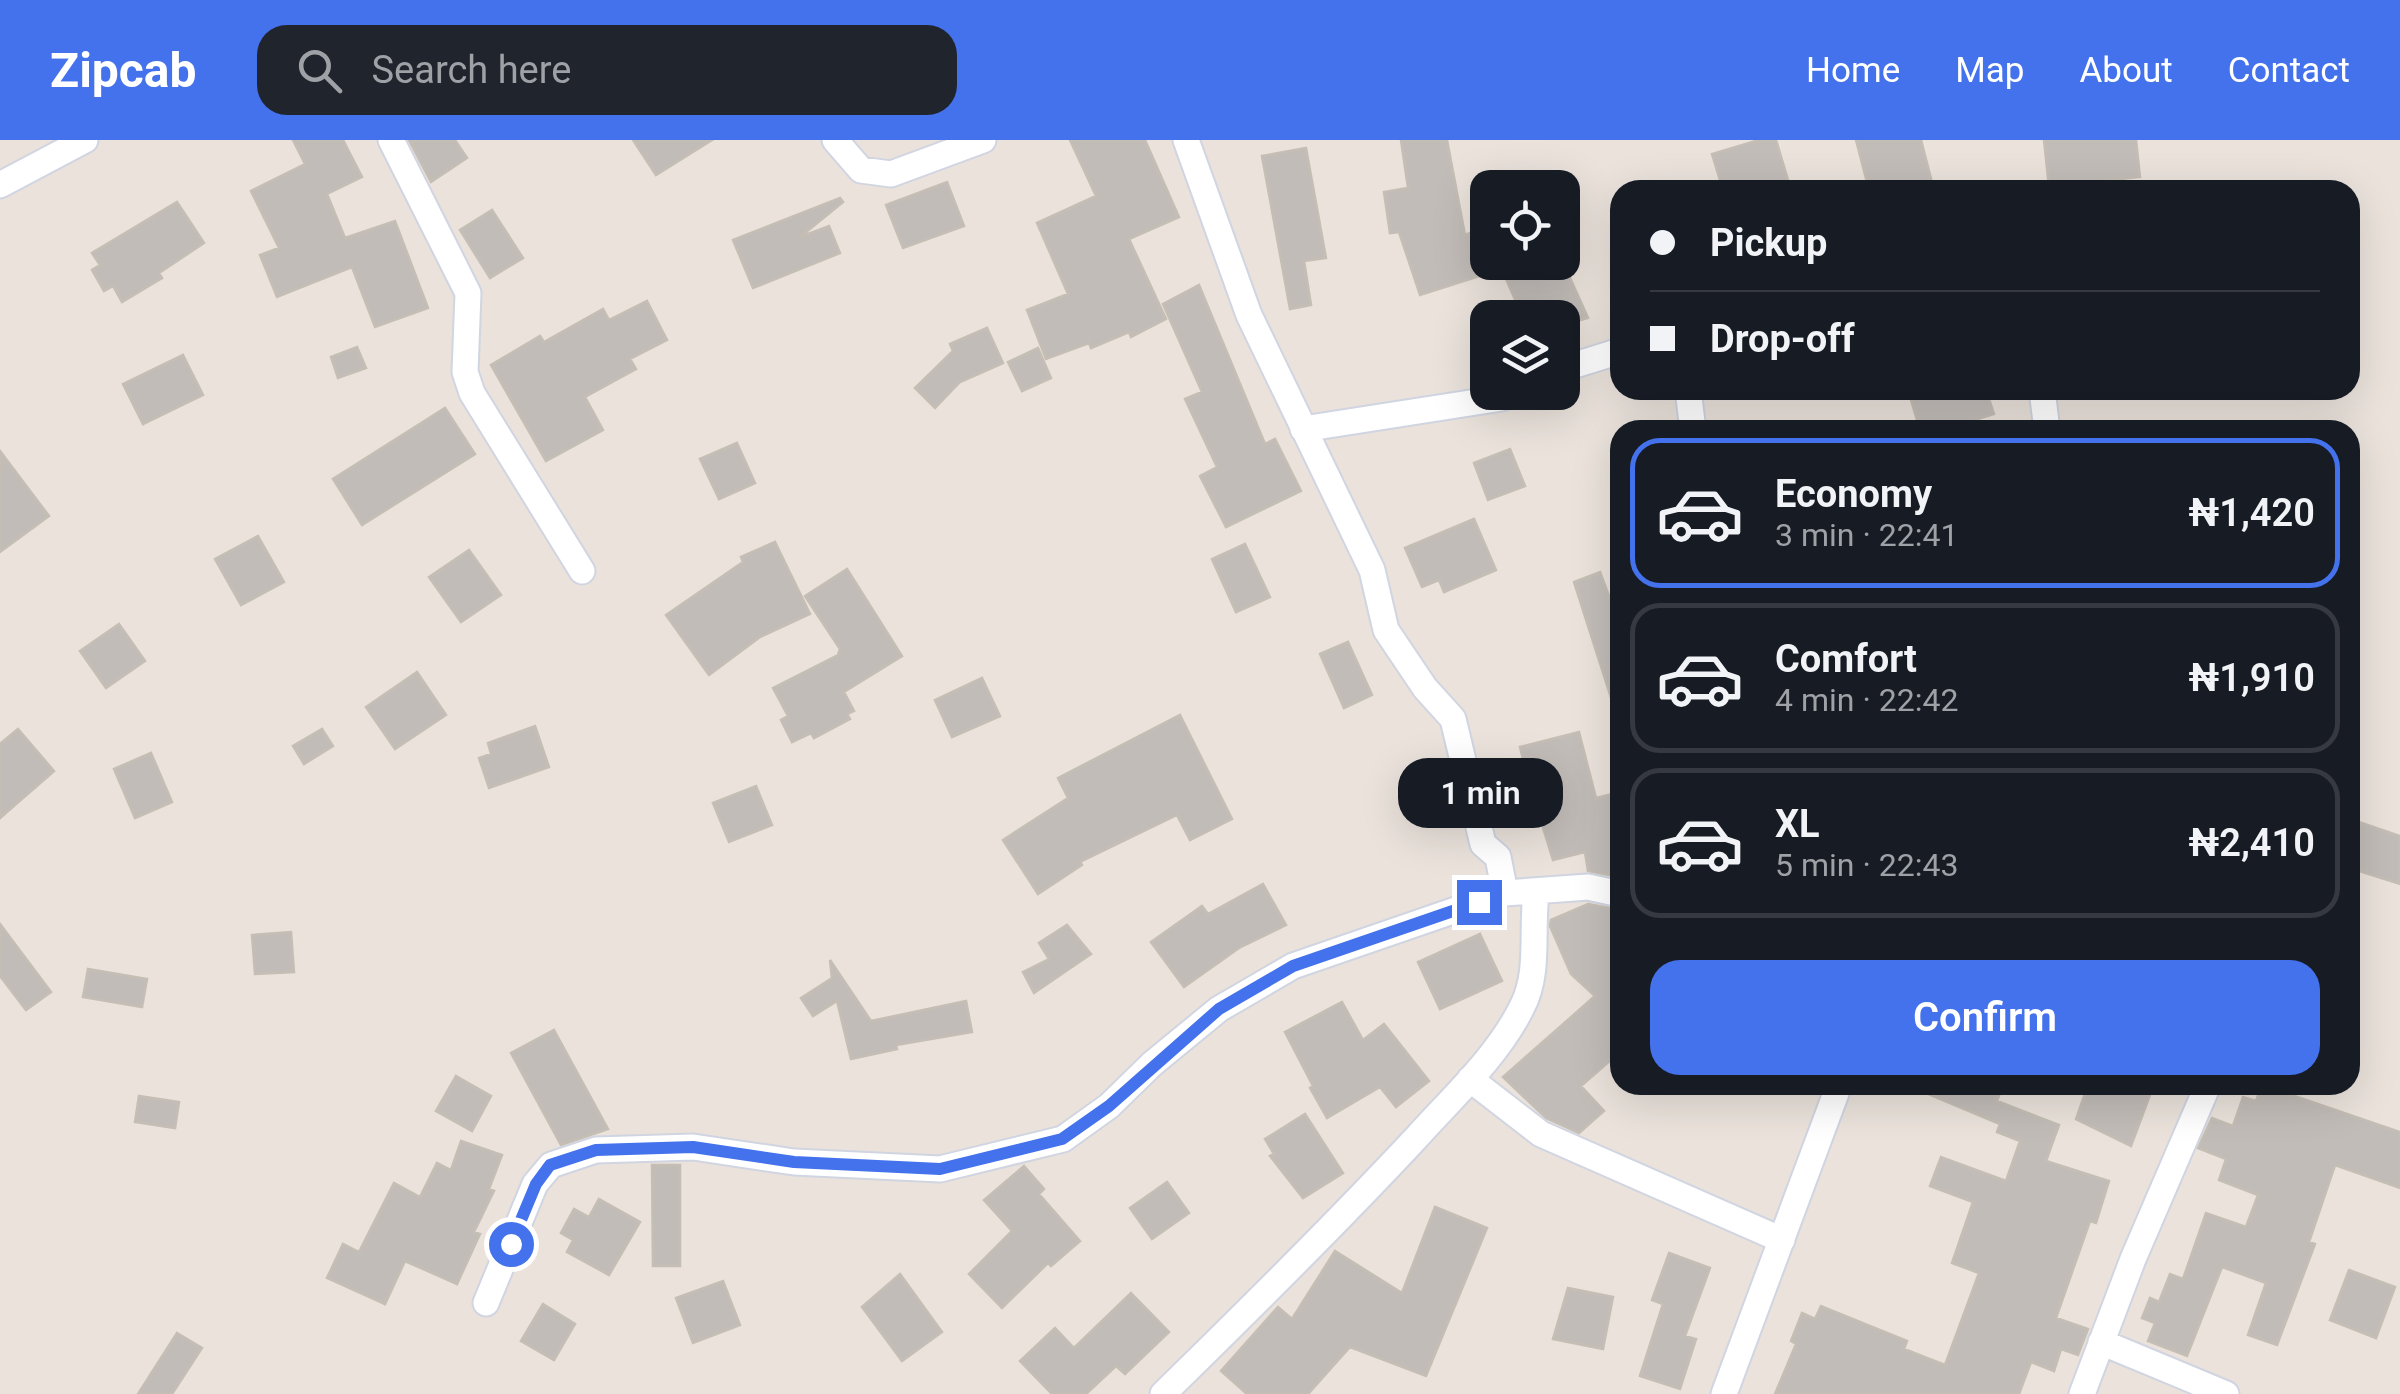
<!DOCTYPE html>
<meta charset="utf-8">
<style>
body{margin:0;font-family:Roboto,sans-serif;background:#20242c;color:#f1f3f6;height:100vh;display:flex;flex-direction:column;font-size:38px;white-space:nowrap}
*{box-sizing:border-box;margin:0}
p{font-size:32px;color:#9ea1a6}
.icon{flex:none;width:55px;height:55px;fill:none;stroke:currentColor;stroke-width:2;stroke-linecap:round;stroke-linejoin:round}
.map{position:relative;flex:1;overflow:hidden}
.sheet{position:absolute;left:1610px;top:280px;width:750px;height:675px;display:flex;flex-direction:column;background:#171b24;border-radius:30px;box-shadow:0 10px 40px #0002}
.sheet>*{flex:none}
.banner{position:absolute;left:1610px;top:40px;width:750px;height:220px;border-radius:30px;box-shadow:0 10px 40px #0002;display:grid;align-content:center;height:220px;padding:0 40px;background:#171b24}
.buttons{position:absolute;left:1470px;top:30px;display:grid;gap:20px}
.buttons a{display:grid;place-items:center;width:110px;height:110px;border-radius:20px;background:#171b24;box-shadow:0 10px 40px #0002;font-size:50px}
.end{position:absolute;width:45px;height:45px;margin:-22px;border:12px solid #4472ed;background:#fff;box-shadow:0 0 0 5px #fff}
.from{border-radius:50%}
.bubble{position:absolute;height:70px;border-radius:30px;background:#171b24;box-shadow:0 10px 40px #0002;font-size:32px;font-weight:600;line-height:70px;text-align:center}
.banner b{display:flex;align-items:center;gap:35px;height:95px;font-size:38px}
.banner b+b{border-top:2px solid #363941}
.banner i{width:25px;height:25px;background:#f1f3f6}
ul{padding:18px 0 0;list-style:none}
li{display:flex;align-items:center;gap:30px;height:150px;margin:0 20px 15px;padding:0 20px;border:5px solid #363941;border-radius:30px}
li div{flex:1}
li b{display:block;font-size:38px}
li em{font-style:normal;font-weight:600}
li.on{border-color:#4472ed}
li>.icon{width:90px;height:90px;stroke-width:1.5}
.action{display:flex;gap:20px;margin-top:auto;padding:20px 40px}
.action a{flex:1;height:115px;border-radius:30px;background:#4472ed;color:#fff;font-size:40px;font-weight:600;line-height:115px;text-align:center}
header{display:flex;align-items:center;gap:60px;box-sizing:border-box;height:140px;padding:0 50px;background:#4472ed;color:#fff}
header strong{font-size:48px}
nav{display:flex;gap:55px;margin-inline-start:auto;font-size:35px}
.search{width:700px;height:90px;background:#20242c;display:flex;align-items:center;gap:25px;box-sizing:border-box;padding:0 35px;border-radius:30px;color:#9ea1a6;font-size:38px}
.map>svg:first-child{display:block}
.building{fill:#c2bcb8;stroke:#c5beb5;stroke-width:2.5}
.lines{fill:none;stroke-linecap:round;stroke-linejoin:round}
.street-casing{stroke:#d0d5e1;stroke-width:29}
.street{stroke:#fff;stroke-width:25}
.route{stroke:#4472ed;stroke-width:12}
</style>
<header>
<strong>Zipcab</strong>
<div class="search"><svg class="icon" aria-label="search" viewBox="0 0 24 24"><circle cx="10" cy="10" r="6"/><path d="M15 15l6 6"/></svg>Search here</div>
<nav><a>Home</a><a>Map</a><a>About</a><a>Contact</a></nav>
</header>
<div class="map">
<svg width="2400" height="1254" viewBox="0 0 2400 1254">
<rect width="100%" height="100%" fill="#eae2db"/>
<path class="building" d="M293,0H343L362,37L327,54L345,98L395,81L428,168L375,187L352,127L277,157L260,115L279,108L251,51L305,24Z
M409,0H455L467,18L431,42Z
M633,0H712L656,35Z
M1070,0H1145L1179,77L1129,99L1166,179L1131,197L1129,192L1091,208L1089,203L1046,219L1027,170L1068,154L1037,83L1096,56Z
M1401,0H1447L1465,95L1470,93L1483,135L1420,155L1399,92L1390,93L1384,52L1408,48Z
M1759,0H1776L1791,50H1723L1712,14Z
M1856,0H1921L1934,50H1869Z
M2044,0H2136L2140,37L2049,47Z
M1306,8L1326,118L1304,121L1311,165L1290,169L1262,16Z
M947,42L964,86L903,108L886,65Z
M840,58L843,62L800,97L829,86L840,113L753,148L733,100Z
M177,62L204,103L159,133L162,138L122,162L113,146L104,151L92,130L100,125L92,113Z
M492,70L523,118L490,138L460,90Z
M1562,120L1588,178L1562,185V178H1523L1503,132L1525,122H1554L1558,134L1562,132Z
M1199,145L1265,304L1275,299L1301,351L1226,387L1200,336L1217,327L1185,259L1202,252L1163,164Z
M647,161L667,200L630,219L636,229L585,257L603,290L546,321L491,225L540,196L544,202L603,169L609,180Z
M987,188L1003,223L960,242L935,268L915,248L953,211L950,204Z
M357,207L366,228L338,238L331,217Z
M1038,208L1051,238L1022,251L1008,222Z
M183,215L203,255L143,284L123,244Z
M1908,250H1986L1994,274L1943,290H1920Z
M445,268L475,314L362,385L333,339Z
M737,303L755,343L719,359L700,319Z
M1510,309L1525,346L1488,360L1474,323Z
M0,311L49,376L0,412Z
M1474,379L1496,430L1444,452L1439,440L1422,447L1405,408Z
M258,396L284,442L241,465L215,419Z
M775,402L810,474L760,497L709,535L666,475L743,422L741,417Z
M1245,404L1270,457L1236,472L1212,419Z
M469,410L501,455L461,482L429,437Z
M847,429L902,516L844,552L854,571L847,574L850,579L814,598L811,593L792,602L781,580L788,576L773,548L838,515L840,509L805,456Z
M1600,432L1620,485V569L1615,570L1574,442Z
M119,484L145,521L106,548L80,511Z
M1348,502L1372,555L1344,568L1320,514Z
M417,532L446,575L395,609L366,567Z
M982,538L1000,576L952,597L935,560Z
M1180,575L1232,679L1190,700L1177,675L1080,722L1082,725L1038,754L1003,700L1068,658L1058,638Z
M535,586L549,627L489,648L479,618L491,614L488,603Z
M18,589L54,631L0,678V604Z
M322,589L333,606L304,624L293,606Z
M1579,592L1596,658L1620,652V737L1588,731L1585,712L1553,720L1528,639L1520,607Z
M151,613L172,662L135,678L114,629Z
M756,646L772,685L729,702L713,663Z
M2350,679L2400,696V744L2350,728Z
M1263,744L1286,785L1239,808L1184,847L1151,802L1202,766L1208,774Z
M1588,764L1620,770V912L1581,946L1604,971L1579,993L1546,978L1503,937L1595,856L1571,834L1550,786L1551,780Z
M0,784L51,852L26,870L0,836Z
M1067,785L1091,814L1034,853L1023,832L1049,819L1039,803Z
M291,792L294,832L255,834L252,795Z
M1480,794L1502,841L1440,869L1418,822Z
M830,820L871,881L966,861L972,892L896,905L897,909L851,919L837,861L813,876L801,858L832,838Z
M88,829L147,839L142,867L83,857Z
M1342,862L1363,900L1384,884L1429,941L1396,967L1380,947L1327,978L1310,948L1313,946L1285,892Z
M554,890L608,989L561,1005L511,913Z
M456,936L491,956L472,991L436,971Z
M1907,945H2003L1997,961L2059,985L2046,1021L2109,1041L2096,1083L2090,1081L2056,1178L2088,1189L2078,1215L2061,1209L2054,1231L2031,1222L2019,1254H1775L1796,1204L1791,1201L1802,1173L1815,1179L1821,1166L1907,1201L1904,1209L1945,1225L1979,1133L1952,1123L1973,1062L1930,1046L1941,1017L2006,1041L2020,1001L1997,992L2000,984Z
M2088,945H2124L2150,955L2131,1006L2076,979Z
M2262,945L2400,992V1048L2335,1025L2309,1102L2315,1104L2277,1205L2248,1195L2266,1143L2222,1127L2187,1216L2148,1201L2155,1183L2142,1178L2150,1158L2159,1162L2170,1134L2183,1139L2206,1073L2246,1087L2258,1055L2219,1040L2226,1019L2198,1008L2212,978L2233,986L2243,957L2256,961Z
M139,956L179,962L175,988L135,982Z
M1305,974L1343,1033L1303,1058L1270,1016L1274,1014L1265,999Z
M461,1001L502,1015L489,1049L494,1051L474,1092L480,1094L457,1144L405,1121L385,1164L327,1138L343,1104L359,1112L394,1043L420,1057L437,1023L451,1030Z
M652,1025H680V1126H653Z
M1024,1026L1044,1049L1039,1054L1080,1101L1051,1126L1048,1123L1002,1168L969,1134L1012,1091L984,1060Z
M1167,1042L1189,1073L1152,1099L1130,1068Z
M599,1059L640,1082L609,1135L567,1112L573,1100L561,1093L574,1069L589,1077Z
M1435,1067L1487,1088L1426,1236L1350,1207L1308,1254H1247L1221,1231L1278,1167L1292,1179L1335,1111L1402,1153Z
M1669,1113L1710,1128L1685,1196L1696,1199L1680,1249L1640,1236L1663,1164L1652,1160Z
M2349,1130L2395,1147L2376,1198L2330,1180Z
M900,1134L942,1192L902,1221L862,1167Z
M723,1141L740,1185L693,1203L676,1158Z
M1568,1148L1613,1157L1603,1209L1553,1199Z
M1131,1153L1169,1192L1125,1234L1116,1226L1086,1254H1052L1020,1221L1055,1188L1074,1208Z
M543,1164L575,1184L554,1220L521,1201Z
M177,1193L202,1208L172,1254H138Z"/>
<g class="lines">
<g class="street-casing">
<path id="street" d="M391,0L468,153L465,232L472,253L582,431
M835,0L861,30L891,34L983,0
M1186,0L1249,175L1372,430L1386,490L1425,548L1453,579L1483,704L1498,717L1505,753L1588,747L1620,754
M0,45L85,0
M1562,229L1620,211
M1688,250L1693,290
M2042,250L2047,290
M1303,289L1502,258L1513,252
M1470,939L1541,994L1782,1100
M486,1163L535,1044L551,1025L596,1010L693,1007L794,1022L940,1029L1063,999L1109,966L1152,924L1219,869L1293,826L1505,753
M2101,1202L2226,1254
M1163,1254C1249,1170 1334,1086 1416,998C1452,958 1498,916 1522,867C1540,833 1531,792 1536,754
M1724,1254L1839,945
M2082,1254L2133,1119L2208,945"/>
</g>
<use href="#street" class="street"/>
</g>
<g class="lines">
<path class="route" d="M511,1104L536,1044L550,1025L596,1010L693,1007L794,1022L940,1029L1062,999L1109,966L1219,869L1293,826L1479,762"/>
</g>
</svg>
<div class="buttons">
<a><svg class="icon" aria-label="locate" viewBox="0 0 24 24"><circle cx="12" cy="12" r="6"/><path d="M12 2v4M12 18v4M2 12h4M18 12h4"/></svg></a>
<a><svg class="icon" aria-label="layers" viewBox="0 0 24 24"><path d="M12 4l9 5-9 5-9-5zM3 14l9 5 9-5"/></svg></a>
</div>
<i class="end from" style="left:511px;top:1104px"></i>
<i class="end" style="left:1479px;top:762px"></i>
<div class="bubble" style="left:1398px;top:618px;width:165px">1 min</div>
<div class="banner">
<b><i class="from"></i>Pickup</b>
<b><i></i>Drop-off</b>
</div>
<section class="sheet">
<ul>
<li class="on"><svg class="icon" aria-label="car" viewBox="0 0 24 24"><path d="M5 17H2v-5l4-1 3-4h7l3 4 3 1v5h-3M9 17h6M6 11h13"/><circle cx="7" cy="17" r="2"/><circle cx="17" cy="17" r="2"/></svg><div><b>Economy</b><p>3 min · 22:41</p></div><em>₦1,420</em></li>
<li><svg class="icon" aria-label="car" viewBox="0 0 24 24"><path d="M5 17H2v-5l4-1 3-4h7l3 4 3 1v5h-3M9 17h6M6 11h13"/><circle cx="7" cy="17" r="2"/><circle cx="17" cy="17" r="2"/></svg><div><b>Comfort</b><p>4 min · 22:42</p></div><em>₦1,910</em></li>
<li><svg class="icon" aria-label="car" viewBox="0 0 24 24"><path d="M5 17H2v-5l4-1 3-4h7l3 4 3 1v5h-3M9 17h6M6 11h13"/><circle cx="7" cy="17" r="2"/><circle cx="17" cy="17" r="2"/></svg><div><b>XL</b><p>5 min · 22:43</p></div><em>₦2,410</em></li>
</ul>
<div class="action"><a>Confirm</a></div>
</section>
</div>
